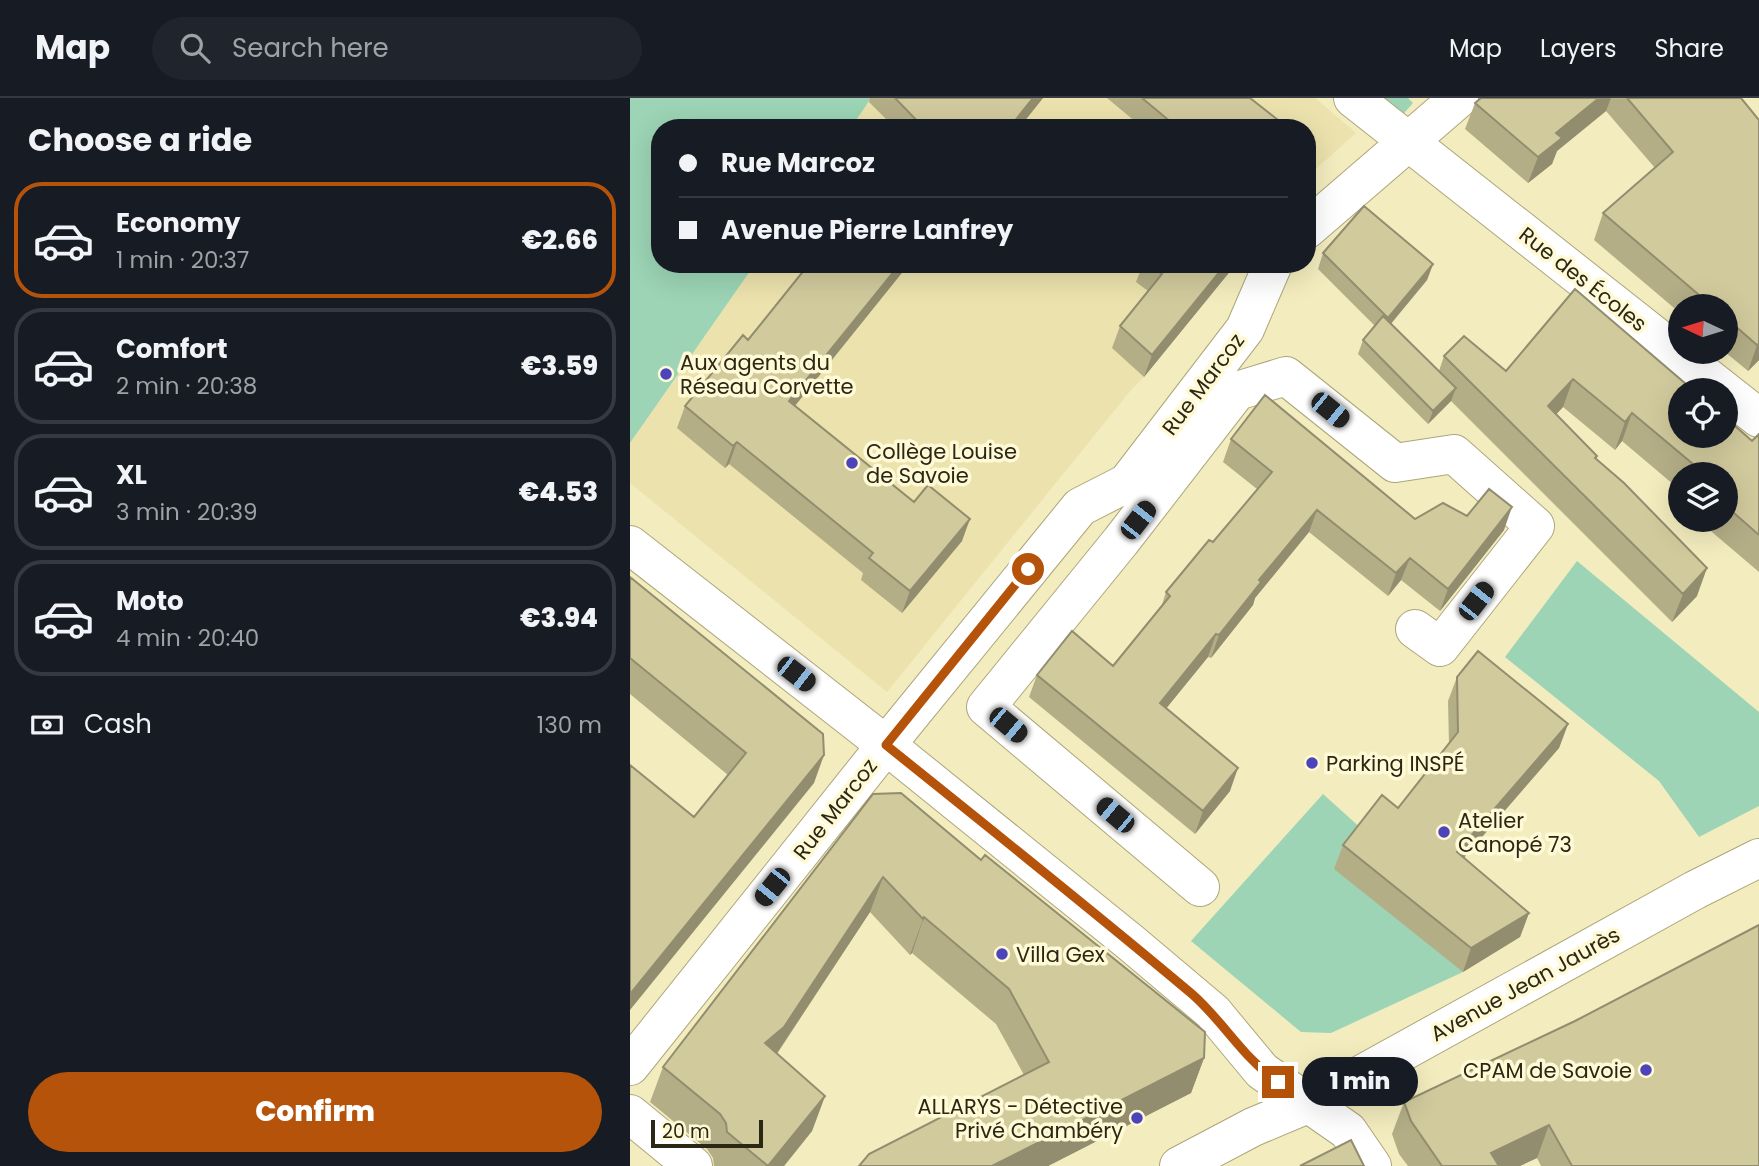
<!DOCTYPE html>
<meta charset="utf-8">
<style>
body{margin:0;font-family:Poppins,sans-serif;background:#20242c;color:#f1f3f6;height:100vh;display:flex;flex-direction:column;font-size:26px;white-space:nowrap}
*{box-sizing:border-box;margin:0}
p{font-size:23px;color:#9ea1a6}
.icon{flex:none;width:38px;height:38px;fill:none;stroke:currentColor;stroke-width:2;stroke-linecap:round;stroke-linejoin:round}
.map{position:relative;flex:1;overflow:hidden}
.drawer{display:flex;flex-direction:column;background:#171b24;width:630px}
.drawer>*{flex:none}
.hud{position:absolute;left:21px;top:21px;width:665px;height:154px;border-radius:28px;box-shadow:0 7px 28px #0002;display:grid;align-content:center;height:154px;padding:0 28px;background:#171b24}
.needle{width:46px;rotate:274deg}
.buttons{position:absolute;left:1038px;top:196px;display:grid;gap:14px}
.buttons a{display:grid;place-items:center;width:70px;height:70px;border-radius:50%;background:#171b24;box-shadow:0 7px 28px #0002;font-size:35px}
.scale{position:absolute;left:21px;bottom:18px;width:112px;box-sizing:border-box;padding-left:7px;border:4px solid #2a2715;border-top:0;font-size:19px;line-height:24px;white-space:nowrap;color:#2a2715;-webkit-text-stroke:5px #fff9d5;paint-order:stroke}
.end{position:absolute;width:32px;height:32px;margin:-16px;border:9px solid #b45309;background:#fff;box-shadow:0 0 0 4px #fff}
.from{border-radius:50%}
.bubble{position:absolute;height:49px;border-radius:24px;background:#171b24;box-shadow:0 7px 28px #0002;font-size:23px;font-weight:800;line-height:49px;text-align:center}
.car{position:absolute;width:21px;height:42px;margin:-21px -10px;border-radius:9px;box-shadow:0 0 5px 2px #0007;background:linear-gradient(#222 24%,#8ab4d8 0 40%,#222 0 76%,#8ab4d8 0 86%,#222 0)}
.hud b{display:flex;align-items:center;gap:24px;height:66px;font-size:26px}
.hud b+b{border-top:2px solid #363941}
.hud i{width:18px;height:18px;background:#f1f3f6}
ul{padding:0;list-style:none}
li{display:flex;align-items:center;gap:21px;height:116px;margin:0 14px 10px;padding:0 14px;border:4px solid #363941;border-radius:28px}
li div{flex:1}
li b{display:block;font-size:26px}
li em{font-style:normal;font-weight:800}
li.current{border-color:#b45309}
li>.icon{width:63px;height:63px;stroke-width:1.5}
h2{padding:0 28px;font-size:32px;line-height:84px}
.pay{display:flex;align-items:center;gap:18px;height:77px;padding:0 28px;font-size:26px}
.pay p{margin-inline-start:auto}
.button{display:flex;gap:14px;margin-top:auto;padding:14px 28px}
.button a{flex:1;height:80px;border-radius:42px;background:#b45309;color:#fff;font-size:28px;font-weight:800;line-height:80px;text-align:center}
header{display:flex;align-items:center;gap:42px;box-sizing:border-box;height:98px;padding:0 35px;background:#171b24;border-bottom:2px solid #363941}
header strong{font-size:33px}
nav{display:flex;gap:38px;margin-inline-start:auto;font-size:24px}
.search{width:490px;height:63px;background:#20242c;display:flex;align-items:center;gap:18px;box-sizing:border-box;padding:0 24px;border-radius:38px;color:#9ea1a6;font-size:26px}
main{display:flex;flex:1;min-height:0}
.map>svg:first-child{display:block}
.built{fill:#ebe2ad}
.green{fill:#9cd4b5}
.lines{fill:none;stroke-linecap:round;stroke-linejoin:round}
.minor-casing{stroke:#ada67b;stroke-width:40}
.major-casing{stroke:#ada67b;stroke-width:40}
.minor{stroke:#fff;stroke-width:38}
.major{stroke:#fff;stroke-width:38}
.wall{fill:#b4ae87}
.shaded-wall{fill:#928d6e}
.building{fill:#d1ca9d;stroke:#928d6e;stroke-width:2}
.route{stroke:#b45309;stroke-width:9}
.poi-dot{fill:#4c44ba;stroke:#fff9d5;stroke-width:2.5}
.labels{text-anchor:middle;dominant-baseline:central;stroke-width:7;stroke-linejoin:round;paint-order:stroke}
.street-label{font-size:21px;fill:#2a2715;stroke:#fff9d5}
.poi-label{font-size:21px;fill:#2a2715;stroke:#fff9d5;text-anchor:start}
</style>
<header>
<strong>Map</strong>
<div class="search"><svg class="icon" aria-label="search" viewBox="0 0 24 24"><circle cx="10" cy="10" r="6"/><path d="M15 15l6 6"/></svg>Search here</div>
<nav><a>Map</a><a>Layers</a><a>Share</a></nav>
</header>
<main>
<section class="drawer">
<h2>Choose a ride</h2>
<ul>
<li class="current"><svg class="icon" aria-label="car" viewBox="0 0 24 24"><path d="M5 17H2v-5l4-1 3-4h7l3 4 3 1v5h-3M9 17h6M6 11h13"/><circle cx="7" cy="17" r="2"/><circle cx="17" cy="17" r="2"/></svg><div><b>Economy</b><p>1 min · 20:37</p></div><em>€2.66</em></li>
<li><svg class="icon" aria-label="car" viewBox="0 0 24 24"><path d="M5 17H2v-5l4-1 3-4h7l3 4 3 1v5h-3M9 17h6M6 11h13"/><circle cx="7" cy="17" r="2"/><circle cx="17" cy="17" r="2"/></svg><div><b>Comfort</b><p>2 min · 20:38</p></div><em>€3.59</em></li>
<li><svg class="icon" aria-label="car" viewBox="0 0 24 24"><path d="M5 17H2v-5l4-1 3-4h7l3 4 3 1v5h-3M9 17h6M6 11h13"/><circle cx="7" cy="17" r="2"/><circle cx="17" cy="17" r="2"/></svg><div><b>XL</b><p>3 min · 20:39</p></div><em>€4.53</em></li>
<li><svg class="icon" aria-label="car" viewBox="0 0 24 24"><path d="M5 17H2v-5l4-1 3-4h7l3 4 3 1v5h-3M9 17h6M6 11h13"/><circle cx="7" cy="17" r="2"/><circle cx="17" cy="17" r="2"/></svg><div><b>Moto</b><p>4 min · 20:40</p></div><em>€3.94</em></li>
</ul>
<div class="pay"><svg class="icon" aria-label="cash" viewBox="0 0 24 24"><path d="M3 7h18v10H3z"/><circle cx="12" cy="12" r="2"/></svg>Cash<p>130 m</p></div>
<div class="button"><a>Confirm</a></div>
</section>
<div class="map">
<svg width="1129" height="1068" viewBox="0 0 1129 1068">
<rect width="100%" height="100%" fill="#f3ecbe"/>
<path class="built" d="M241,0H685L726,35L677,79V30H221Z
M125,166H606L514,279L501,292L257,594L0,385V345Z"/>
<path class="green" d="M0,0H241L221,30H30V166H125L0,345Z
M741,0H778L783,5L768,22Z
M947,463L1129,614V708L1069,739L1029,683L875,559Z
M693,696L734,733L833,874L701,935L671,934L561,843Z"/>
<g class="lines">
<g class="minor-casing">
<path id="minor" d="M723,0L1129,320
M677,131L829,0
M0,447L256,647L500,844L583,914L632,973L718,1033L742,1068
M570,789L356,609L491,443L607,293L656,278L765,365L824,356L905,428L810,549L785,531
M0,968L256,647L450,409L497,385L615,231L643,166
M0,1016L63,1068"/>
</g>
<g class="major-casing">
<path id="major" d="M549,1068L623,1029L680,1005L1065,792L1129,760"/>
</g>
<use href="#minor" class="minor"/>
<use href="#major" class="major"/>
</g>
<path class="wall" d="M240,0H413L389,30H265L239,4Z
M477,0H620L656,30H513Z
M851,0H1111L1129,262L1118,273L1095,254L1096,208H1050V215L964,142L973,115L1025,70L976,13L927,53L922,66L898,85L835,31L845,5Z
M693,155L803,166L797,182L761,226L809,273L814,258L876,273L945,191L1122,343L1129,336V474L1069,423L1070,422H1096V376H1050V392L992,343L985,352L933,309L926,316L967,358L966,361L1067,498L1042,524L821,303L798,326L728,256L733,242L745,228L688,171Z
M177,166H279L165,308L332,443L272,515L231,482L233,475L99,366L95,370L47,330L55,308L118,242L175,171Z
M513,166H606L514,279L482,250L490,228L518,193L506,184Z
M601,341L785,421L837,418L874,432L810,513L771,482L758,498L679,434L625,500L623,507L581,560L578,559L536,610L600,693L565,736L399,599L407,577L483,568L531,510L536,494L583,444L627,391L593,364Z
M0,479L184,685L64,719L98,677L0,596Z
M827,579L938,626L929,650L834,760L899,815L890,839L833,874L704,771L713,747L768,710L819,646L818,603Z
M243,696L574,960L561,995L418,1068H229L394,977L366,926L282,855L280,857L240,814L147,956L195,998L182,1033L154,1068H84L83,1060L77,1051L20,1004L33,969Z
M945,923L1129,1068H911L907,1060L890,1068H778L769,1056L762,1036L774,1004Z"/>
<path class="shaded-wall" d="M403,0H413L389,30H379Z
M969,0H981L976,13L927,53L922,66L898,85L908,59L926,35Z
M270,166H279L151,325L159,303Z
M596,166H606L514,279L522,257Z
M803,166L797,182L753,235L758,220Z
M1129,246V262L1118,273L1127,247Z
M943,281L933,309L908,336L918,308Z
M826,290L821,303L798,326L803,313Z
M1002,315L992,343L985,352L995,324Z
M107,344L99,366L95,370L103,348Z
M882,409L874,432L810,513L818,491Z
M687,412L679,434L625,500L623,507L581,560L589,537L629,482Z
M340,421L332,443L272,515L280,493Z
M780,460L771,482L758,498L766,475Z
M1077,470L1067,498L1042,524L1053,496Z
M586,536L578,559L522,628L530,605Z
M938,626L929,650L818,778L827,754Z
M194,657L184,685L0,912V896Z
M608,670L600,693L565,736L573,713Z
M253,779L240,814L141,964L135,945Z
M899,815L890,839L833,874L841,850Z
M294,819L282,855L280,857L293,821Z
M574,960L561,995L418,1068H362Z
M195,998L182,1033L154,1068H138Z
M919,1027L907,1060L890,1068H856L861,1055Z"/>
<path class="building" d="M265,0H403L379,30H294Z
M512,0H620L657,29L548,30Z
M851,0H969L926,35L932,40L908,59L845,5Z
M997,0H1111L1129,22V246L1127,247L1096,220V208H1082L973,115L1043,54Z
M734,108L803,166L758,220L693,155Z
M179,166H270L159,303L284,404L298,387L340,421L280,493L239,460L243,455L107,344L103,348L55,308L113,237L118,242Z
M520,166H596L522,257L490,228L532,176Z
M945,191L1063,292H1050V338H1096V320L1122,343L1129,336V437L1096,408V376H1075L1002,315L995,324L943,281L918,308L967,358L965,360L994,385L1077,470L1053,496L814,258L834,238L876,273Z
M753,218L826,290L803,313L733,242Z
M635,297L785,421L813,405L837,418L859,391L882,409L818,491L780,460L766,475L687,412L629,482L631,484L589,537L586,536L530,605L608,670L573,713L407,577L442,533L483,568L540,498L536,494L551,476L579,442L583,444L642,374L601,341Z
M0,479L193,636L194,657L0,896V667L64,719L116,655L0,560Z
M848,553L938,626L827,754L899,815L841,850L713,747L752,697L768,710L828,634L827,579Z
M271,695L351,762L355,757L575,934L574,960L362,1068H229L239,1056L419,964L379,891L294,819L293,821L253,779L154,929L135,945L195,998L138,1068L97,1034L96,1025L90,1016L33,969L243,696Z
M1129,827V1068H942L919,1027L861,1055L869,1068H812L781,1023L774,1004L945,923Z
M721,1042L734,1068H670Z"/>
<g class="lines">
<path class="route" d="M398,471L256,647C358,729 461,811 562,896C593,923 614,961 648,984"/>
</g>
<g class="poi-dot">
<circle cx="36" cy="276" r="7"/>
<circle cx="222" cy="365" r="7"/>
<circle cx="682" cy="665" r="7"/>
<circle cx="814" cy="734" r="7"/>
<circle cx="372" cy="856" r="7"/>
<circle cx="1016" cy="972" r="7"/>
<circle cx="507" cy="1020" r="7"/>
</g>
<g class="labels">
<g class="street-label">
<text transform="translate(953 181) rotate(38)">Rue des Écoles</text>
<text transform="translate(573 286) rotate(-53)">Rue Marcoz</text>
<text transform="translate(205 711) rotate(-52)">Rue Marcoz</text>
<text transform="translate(895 886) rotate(-29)">Avenue Jean Jaurès</text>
</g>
<g class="poi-label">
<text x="50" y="264">Aux agents du<tspan x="50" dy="24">Réseau Corvette</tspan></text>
<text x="236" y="353">Collège Louise<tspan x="236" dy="24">de Savoie</tspan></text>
<text x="696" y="665">Parking INSPÉ</text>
<text x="828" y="722">Atelier<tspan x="828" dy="24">Canopé 73</tspan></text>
<text x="386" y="856">Villa Gex</text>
<text x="1002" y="972" text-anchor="end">CPAM de Savoie</text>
<text x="493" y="1008" text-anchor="end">ALLARYS - Détective<tspan x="493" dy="24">Privé Chambéry</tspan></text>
</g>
</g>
</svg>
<div class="buttons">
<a><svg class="needle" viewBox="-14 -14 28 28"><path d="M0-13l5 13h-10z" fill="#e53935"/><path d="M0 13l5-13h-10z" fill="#9ea1a6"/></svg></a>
<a><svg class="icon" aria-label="locate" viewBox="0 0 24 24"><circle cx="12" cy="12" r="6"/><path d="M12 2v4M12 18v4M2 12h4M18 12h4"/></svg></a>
<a><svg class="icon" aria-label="layers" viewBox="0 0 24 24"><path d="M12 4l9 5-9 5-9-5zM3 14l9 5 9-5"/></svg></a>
</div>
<div class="scale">20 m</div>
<i class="end from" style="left:398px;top:471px"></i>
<i class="end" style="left:648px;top:984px"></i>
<div class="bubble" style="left:672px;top:959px;width:116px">1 min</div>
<i class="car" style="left:700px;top:312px;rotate:129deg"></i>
<i class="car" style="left:508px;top:422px;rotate:38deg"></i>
<i class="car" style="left:846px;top:503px;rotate:38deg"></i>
<i class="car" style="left:166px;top:576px;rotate:128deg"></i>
<i class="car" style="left:378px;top:627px;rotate:130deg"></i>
<i class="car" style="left:485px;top:717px;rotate:310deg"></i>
<i class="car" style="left:142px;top:789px;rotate:219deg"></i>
<div class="hud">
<b><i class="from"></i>Rue Marcoz</b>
<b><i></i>Avenue Pierre Lanfrey</b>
</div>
</div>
</main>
